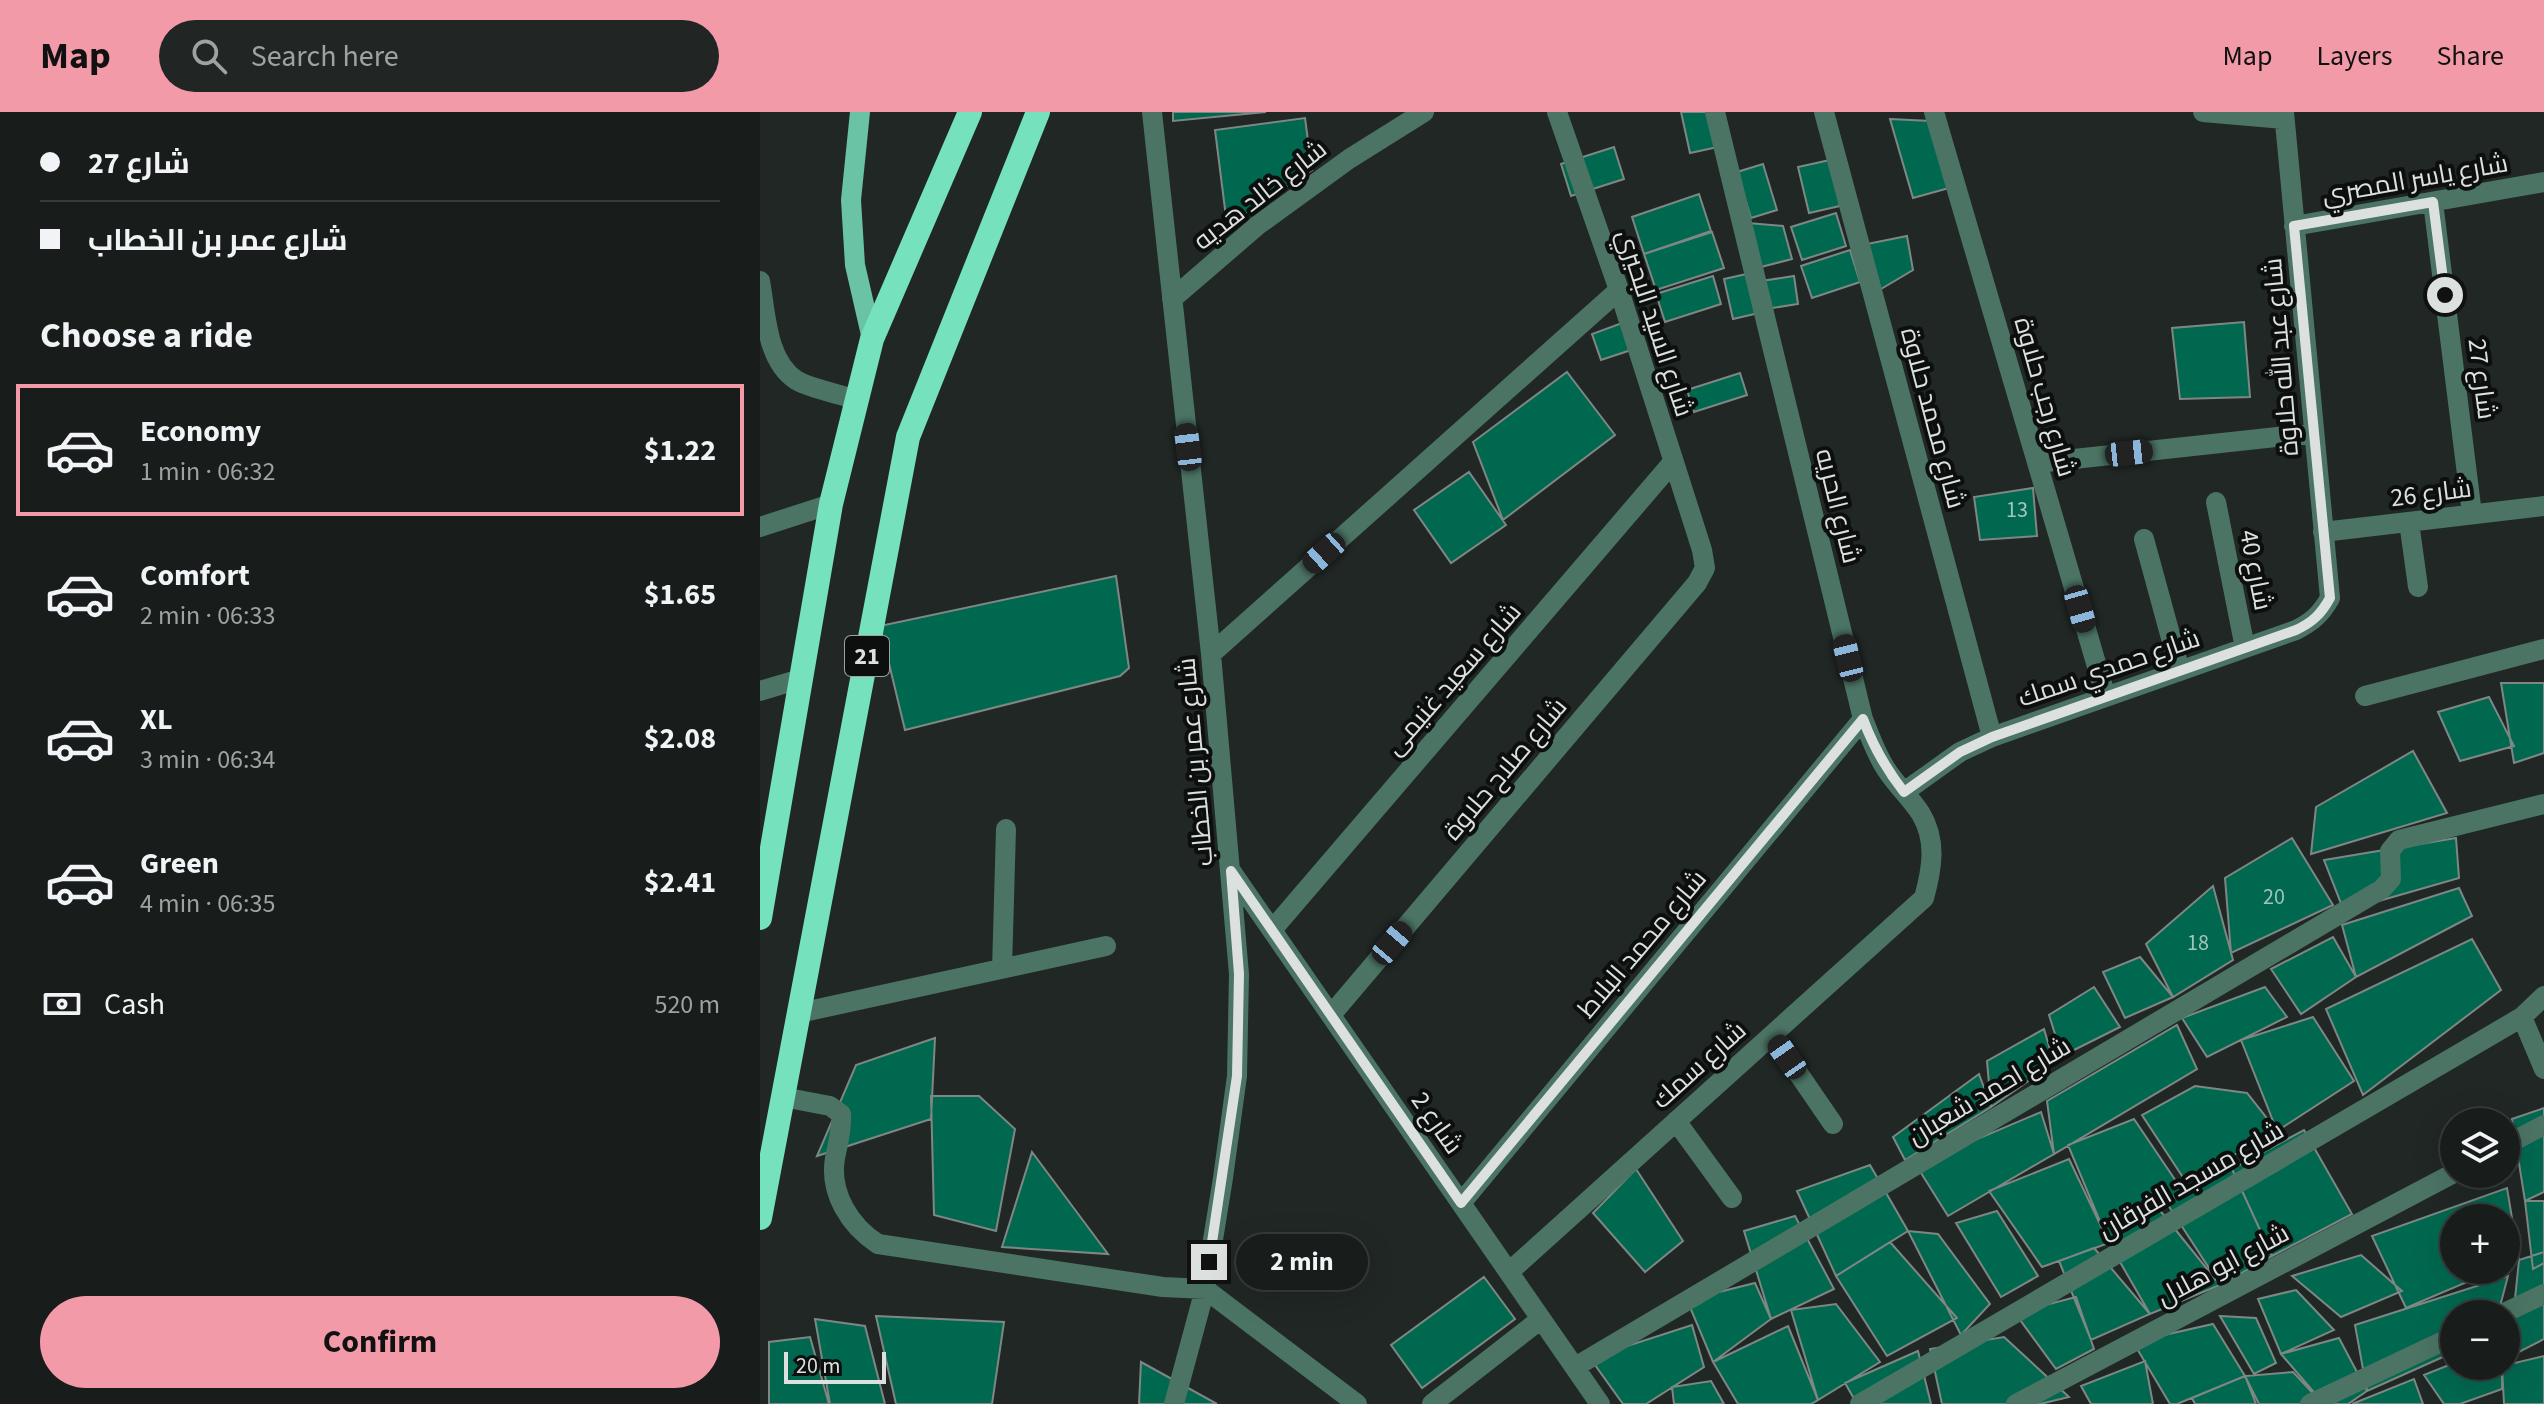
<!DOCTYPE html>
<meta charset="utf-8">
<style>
body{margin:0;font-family:"Source Sans 3",Cairo,sans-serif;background:#212624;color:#f1f3f6;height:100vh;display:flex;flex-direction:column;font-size:30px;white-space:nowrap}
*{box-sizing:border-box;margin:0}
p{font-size:26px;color:#9fa2a3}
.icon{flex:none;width:44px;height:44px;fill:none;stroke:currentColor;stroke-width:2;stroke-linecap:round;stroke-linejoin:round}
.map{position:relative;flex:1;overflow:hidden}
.drawer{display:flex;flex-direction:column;background:#181d1b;width:760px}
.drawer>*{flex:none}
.banner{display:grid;align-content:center;height:176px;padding:0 40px;background:#181d1b}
.tools{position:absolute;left:1680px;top:996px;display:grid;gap:16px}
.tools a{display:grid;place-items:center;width:80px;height:80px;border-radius:50%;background:#181d1b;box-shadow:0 8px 32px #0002,0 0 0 2px #363b3a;font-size:40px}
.scale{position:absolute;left:24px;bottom:20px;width:102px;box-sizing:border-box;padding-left:8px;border:4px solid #dce1df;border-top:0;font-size:22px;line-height:28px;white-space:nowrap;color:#dce1df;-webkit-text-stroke:6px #0c0f0e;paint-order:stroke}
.end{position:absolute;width:36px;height:36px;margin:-18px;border:10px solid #dce1df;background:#111;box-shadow:0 0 0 4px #111}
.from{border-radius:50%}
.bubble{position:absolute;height:56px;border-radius:28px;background:#181d1b;box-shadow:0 8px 32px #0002,0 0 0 2px #363b3a;font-size:26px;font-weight:700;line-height:56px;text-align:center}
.car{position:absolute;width:24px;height:48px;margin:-24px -12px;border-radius:10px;box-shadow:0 0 6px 2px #0007;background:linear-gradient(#222 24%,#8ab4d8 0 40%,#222 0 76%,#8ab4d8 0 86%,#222 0)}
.banner b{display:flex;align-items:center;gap:28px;height:76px;font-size:30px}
.banner b+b{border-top:2px solid #363b3a}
.banner i{width:20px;height:20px;background:#f1f3f6}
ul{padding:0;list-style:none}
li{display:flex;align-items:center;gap:24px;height:132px;margin:0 16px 12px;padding:0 24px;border:4px solid transparent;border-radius:0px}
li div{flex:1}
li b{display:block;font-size:30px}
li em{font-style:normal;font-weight:700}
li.current{border-color:#f39aa9}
li>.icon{width:72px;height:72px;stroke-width:1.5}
h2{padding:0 40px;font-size:36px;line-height:96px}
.pay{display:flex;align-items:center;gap:20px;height:88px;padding:0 40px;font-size:30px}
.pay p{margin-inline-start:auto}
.primary-button{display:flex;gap:16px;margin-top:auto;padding:16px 40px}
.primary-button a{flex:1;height:92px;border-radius:48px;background:#f39aa9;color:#111;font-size:32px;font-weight:700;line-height:92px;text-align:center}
header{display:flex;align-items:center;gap:48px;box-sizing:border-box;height:112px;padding:0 40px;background:#f39aa9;color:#111}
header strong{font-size:38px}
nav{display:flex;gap:44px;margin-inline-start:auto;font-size:28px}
.search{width:560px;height:72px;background:#212624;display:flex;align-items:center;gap:20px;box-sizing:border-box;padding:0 28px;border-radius:44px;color:#9fa2a3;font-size:30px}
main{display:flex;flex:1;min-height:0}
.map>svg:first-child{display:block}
.building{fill:#00684f;stroke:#7f8784;stroke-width:2}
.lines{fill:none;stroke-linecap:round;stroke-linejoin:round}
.minor{stroke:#4b7465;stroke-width:20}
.major{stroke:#6ac3a4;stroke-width:20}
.highway{stroke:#75e2bd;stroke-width:24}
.route{stroke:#dce1df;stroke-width:10}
.labels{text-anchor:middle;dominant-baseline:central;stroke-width:8;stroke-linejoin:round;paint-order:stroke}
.number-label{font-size:22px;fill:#a5c3bb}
.shield{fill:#0c0f0e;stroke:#9ea2a0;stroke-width:2}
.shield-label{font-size:24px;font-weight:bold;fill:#dce1df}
.street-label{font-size:26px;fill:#dce1df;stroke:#0c0f0e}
</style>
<header>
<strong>Map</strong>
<div class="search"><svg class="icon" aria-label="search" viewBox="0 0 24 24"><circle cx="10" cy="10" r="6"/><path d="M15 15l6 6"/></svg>Search here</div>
<nav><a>Map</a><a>Layers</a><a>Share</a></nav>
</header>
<main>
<section class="drawer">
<div class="banner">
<b><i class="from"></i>شارع 27</b>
<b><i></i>شارع عمر بن الخطاب</b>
</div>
<h2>Choose a ride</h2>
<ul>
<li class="current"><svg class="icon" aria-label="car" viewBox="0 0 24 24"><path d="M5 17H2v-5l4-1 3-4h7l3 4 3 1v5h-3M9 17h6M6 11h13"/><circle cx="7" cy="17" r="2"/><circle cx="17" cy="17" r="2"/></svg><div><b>Economy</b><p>1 min · 06:32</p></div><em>$1.22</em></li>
<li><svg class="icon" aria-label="car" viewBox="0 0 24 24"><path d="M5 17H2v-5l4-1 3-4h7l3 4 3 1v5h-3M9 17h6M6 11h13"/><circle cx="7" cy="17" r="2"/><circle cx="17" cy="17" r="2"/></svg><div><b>Comfort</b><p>2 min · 06:33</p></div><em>$1.65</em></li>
<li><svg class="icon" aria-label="car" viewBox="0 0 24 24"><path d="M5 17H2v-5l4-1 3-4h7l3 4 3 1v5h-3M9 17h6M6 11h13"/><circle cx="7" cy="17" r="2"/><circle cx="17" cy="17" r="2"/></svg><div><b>XL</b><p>3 min · 06:34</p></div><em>$2.08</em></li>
<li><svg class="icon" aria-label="car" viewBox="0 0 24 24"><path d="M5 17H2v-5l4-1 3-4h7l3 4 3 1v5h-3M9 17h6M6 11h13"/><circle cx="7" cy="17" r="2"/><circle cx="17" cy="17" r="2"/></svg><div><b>Green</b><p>4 min · 06:35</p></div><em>$2.41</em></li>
</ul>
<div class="pay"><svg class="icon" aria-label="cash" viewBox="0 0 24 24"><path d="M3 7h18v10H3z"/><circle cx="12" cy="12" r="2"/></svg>Cash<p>520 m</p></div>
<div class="primary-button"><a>Confirm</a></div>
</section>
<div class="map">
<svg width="1784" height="1292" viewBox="0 0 1784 1292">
<rect width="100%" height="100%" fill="#202724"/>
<path class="building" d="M413,0H506L413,9Z
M921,0H951L958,35L930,41Z
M545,6L552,58L467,113L455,18Z
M1130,7L1171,9L1189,76L1153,86Z
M854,35L864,67L811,84L801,52Z
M1070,48L1080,94L1049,101L1038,55Z
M1003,52L1017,98L991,106L977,60Z
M939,82L951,119L884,142L872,105Z
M1076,101L1086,134L1042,148L1031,115Z
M988,111L1023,114L1032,147L1001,155Z
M952,120L964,156L896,178L884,142Z
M1147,124L1153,158L1116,180L1107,132Z
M1090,138L1100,170L1052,186L1041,154Z
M991,161L999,201L973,207L964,167Z
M953,164L961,192L905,210L896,182Z
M1034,164L1038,192L1006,197L1001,169Z
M1484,210L1490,285L1420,287L1412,216Z
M862,211L871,238L841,248L832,222Z
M807,260L855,323L743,408L713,330Z
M980,261L987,283L934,300L927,278Z
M709,360L746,413L691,451L654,398Z
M1273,376L1277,424L1220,428L1214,385Z
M356,464L369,556L360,564L145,618L120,514Z
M1741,571H1784V641L1754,651Z
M1729,585L1754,634L1700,649L1678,600Z
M1653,639L1687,701L1551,742L1556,695Z
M1532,726L1573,793L1471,841L1465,766Z
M1696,726L1699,766L1584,799L1564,748Z
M1453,774L1473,848L1413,885L1386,832Z
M1699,776L1712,804L1596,865L1582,813Z
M1573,825L1596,865L1541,902L1511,857Z
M1712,827L1741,878L1603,983L1566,897Z
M1380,845L1413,885L1365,906L1343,860Z
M1334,875L1360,915L1302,944L1289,903Z
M1505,875L1527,905L1447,945L1422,906Z
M1553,905L1594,969L1517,1019L1481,928Z
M1417,913L1437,957L1294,1042L1287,989Z
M1284,917L1294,951L1231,995L1227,949Z
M175,926L171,1007L57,1044L96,953Z
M1219,962L1231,995L1145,1048L1133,1025Z
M1435,974L1487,981L1517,1019L1426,1070L1382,1003Z
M171,984H219L255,1017L236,1119L174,1103Z
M1784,996V1080L1765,1089L1752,1007Z
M1281,1000L1294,1042L1188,1104L1156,1053Z
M1374,1007L1422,1078L1349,1131L1308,1033Z
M1544,1018L1592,1102L1512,1144L1472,1057Z
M272,1040L348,1142L242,1135Z
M1309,1047L1349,1131L1282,1155L1229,1079Z
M1110,1053L1148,1119L1076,1164L1037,1079Z
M876,1057L923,1129L885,1160L833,1101Z
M1472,1057L1512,1144L1460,1173L1406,1090Z
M1747,1076L1759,1148L1746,1153V1106H1694V1158H1735L1646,1196L1612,1124Z
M1765,1089H1784V1151L1773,1157Z
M1398,1096L1460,1173L1390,1202L1349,1131Z
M1237,1099L1278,1164L1241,1185L1196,1111Z
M1035,1104L1074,1177L1011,1207L984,1119Z
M1148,1119L1178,1122L1230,1192L1201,1223Z
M1130,1130L1197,1206L1127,1244L1076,1164Z
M1334,1136L1390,1202L1331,1228L1299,1149Z
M1784,1140V1227L1749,1245L1759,1148Z
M1601,1143L1642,1179L1581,1205L1532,1164Z
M1748,1164L1738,1202H1694V1240L1607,1279L1595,1213Z
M724,1165L755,1207L662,1276L631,1233Z
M995,1171L1011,1207L953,1250L927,1188Z
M1536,1178L1574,1218L1521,1242L1498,1187Z
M1316,1185L1334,1237L1296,1257L1255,1201Z
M1076,1192L1120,1250L1058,1288L1031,1198Z
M116,1204L244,1210L232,1292H136Z
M1460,1204L1496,1206L1516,1251L1494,1262Z
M55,1207L105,1214L125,1292H70Z
M1453,1212L1485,1264L1417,1292H1410L1373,1230Z
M932,1213L944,1255L886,1292H863L830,1246Z
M1028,1214L1058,1288L1051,1292H978L953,1250Z
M50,1225L69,1292H9V1230Z
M1244,1225L1309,1285L1280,1292H1182L1170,1237Z
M1579,1226L1607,1279L1588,1292H1564L1521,1242Z
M1158,1239L1171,1292H1097L1085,1271Z
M1784,1244V1292H1744L1742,1254Z
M1385,1249L1393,1292H1331L1321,1274Z
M381,1250L457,1292H379Z
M1694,1251V1254H1742V1277L1700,1292H1684L1664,1263Z
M1533,1260L1563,1292H1499L1485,1264Z
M1485,1264L1496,1292H1435L1432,1286Z
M1654,1267L1663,1292H1592Z
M951,1269L964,1292H914L912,1275Z"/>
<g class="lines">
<path class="minor" d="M392,0L451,542L479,862L477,964L463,1066L445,1177L414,1292
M1064,0L1232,625
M1174,0L1346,585
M1443,0L1524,7
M1673,90L1712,402
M1534,114L1784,70
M0,169C6,201 6,248 36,268C51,277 80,282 97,288
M412,187L498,113L589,47L664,0
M1277,351L1554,321
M1456,390L1485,536
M1649,410L1658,475
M0,415L71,392
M1563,420L1784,394
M1384,427L1420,559
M451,542L859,178
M0,579L40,567
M1605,584L1784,537
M1144,680L1200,640L1232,625L1536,518C1552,510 1561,502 1570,486L1524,0
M471,759L840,1292
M512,818L913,350
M242,857L246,717
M39,901L346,834
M571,903L937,471L945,456L942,438L859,178L797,0
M1762,905L1784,957
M1012,923L1073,1012
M23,985L70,994L81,1002C82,1018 78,1031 75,1046C69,1081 90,1114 118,1132L403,1175L445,1177L597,1292
M916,1009L972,1086
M1746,1033L1784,1013
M701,1091L1103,607
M749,1160L1164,786C1172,757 1177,729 1161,702C1151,686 1136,673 1126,657C1116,642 1110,624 1103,607L955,0
M1742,1202L1784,1182
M815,1255L1622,777L1631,767L1630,739L1639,728L1784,692
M672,1292L781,1207
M1100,1292L1762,905L1784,884
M1256,1292L1694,1061
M1550,1292L1694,1224"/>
<path class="major" d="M100,0L91,88L95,153L112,227"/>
<path class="highway" d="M0,806L71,392L112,227L210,0
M0,1106L148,325L278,0"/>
</g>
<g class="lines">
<path class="route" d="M449,1150L477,964L479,862L471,759L701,1091L1103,607C1113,634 1126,657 1144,680L1200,640L1232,625L1536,518C1553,510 1561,502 1570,486L1534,114L1673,90L1685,183"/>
</g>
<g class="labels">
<g class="number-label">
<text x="1257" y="398">13</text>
<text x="1514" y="785">20</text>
<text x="1438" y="831">18</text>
</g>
<rect class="shield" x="85" y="524" width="44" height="40" rx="6"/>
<g class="shield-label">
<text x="107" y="544">21</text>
</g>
<g class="street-label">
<text transform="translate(1655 67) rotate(-10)">شارع ياسر المصري</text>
<text transform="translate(500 83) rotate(-38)">شارع خالد هديه</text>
<text transform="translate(895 211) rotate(72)">شارع السيد البحيري</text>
<text transform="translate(1521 245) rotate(-95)">شارع عبد الله حلاوة</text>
<text transform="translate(1722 267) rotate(83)">شارع 27</text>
<text transform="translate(1285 285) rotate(74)">شارع رجب حلاوة</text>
<text transform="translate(1173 306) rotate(75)">شارع محمد حلاوة</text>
<text transform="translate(1671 381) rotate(-7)">شارع 26</text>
<text transform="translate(1078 394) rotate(76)">شارع الحريه</text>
<text transform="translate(1496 458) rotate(79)">شارع 40</text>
<text transform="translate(1349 556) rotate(-19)">شارع حمدي سمك</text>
<text transform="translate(693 567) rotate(-49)">شارع سعيد غنيمى</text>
<text transform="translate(435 650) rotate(-95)">شارع عمر بن الخطاب</text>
<text transform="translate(745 657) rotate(-50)">شارع صلاح حلاوة</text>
<text transform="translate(882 832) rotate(-50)">شارع محمد البلاط</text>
<text transform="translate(939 953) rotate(-42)">شارع سمك</text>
<text transform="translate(1229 979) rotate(-31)">شارع احمد شعبان</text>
<text transform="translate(677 1011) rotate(55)">شارع 2</text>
<text transform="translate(1431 1068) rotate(-30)">شارع مسجد الفرقان</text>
<text transform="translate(1463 1153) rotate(-28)">شارع ابو هلال</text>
</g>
</g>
</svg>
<div class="tools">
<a><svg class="icon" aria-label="layers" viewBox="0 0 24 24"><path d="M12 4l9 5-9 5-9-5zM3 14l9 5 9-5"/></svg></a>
<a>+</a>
<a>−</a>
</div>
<div class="scale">20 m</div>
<i class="end from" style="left:1685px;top:183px"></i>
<i class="end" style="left:449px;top:1150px"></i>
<div class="bubble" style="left:476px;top:1122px;width:132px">2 min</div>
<i class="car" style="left:428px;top:335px;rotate:353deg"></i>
<i class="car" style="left:1369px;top:341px;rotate:84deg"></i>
<i class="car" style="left:564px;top:441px;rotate:228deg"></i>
<i class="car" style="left:1320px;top:497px;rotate:164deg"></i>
<i class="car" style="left:1088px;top:546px;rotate:346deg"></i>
<i class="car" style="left:632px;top:831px;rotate:40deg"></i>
<i class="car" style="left:1027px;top:945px;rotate:325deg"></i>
</div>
</main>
